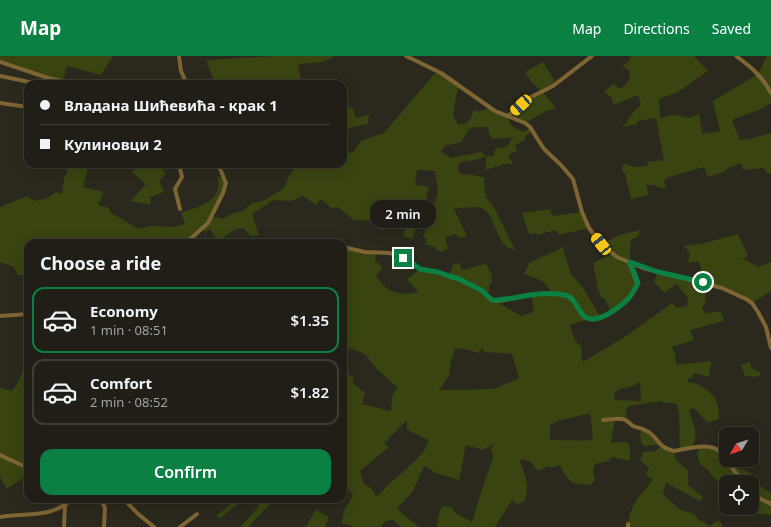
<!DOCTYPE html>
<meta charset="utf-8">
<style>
body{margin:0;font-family:"Noto Sans",sans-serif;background:#2d2b23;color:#f1f3f6;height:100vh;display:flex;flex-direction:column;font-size:15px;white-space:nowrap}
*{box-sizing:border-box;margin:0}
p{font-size:13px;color:#a2a2a1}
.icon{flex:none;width:22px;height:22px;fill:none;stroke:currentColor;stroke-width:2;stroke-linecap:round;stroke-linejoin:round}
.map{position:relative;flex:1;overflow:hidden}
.side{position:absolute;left:24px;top:183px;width:323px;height:264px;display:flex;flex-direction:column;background:#201e16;border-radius:12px;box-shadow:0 4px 16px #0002,0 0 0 1px #3d3c35}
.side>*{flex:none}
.guide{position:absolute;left:24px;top:24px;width:323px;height:88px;border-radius:12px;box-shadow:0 4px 16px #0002,0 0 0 1px #3d3c35;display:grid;align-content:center;height:88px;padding:0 16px;background:#201e16}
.needle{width:26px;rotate:231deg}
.controls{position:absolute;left:719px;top:371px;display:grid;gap:8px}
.controls a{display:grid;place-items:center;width:40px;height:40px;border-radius:8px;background:#201e16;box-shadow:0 4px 16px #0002,0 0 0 1px #3d3c35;font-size:20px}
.end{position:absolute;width:18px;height:18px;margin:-9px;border:5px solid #0b8043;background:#fff;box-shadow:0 0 0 2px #fff}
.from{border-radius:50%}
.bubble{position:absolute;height:28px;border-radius:12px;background:#201e16;box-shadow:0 4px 16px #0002,0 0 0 1px #3d3c35;font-size:13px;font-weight:600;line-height:28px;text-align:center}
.car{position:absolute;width:12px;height:24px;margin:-12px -6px;border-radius:5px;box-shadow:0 0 3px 1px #0007;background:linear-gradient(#f5c518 24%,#345 0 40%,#f5c518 0 76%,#345 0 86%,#f5c518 0)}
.guide b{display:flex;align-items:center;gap:14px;height:38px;font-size:15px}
.guide b+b{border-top:1px solid #3d3c35}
.guide i{width:10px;height:10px;background:#f1f3f6}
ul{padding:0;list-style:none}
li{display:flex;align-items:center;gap:12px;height:66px;margin:0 8px 6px;padding:0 8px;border:2px solid #3d3c35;border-radius:12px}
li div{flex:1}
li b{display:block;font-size:15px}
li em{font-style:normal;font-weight:600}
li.active{border-color:#0b8043}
li>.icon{width:36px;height:36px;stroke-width:1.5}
h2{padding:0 16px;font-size:18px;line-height:48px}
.primary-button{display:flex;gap:8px;margin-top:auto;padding:8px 16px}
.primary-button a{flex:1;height:46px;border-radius:12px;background:#0b8043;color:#fff;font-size:16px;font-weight:600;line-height:46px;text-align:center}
header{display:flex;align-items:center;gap:24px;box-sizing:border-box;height:56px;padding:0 20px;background:#0b8043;color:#fff}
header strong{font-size:19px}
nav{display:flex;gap:22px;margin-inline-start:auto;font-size:14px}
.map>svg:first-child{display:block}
.green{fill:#394411;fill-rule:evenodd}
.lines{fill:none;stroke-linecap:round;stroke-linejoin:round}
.street{stroke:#7e6534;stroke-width:4}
.route{stroke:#0b8043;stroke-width:5}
</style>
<header>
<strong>Map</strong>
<nav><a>Map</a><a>Directions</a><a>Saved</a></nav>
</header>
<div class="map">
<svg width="771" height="471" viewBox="0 0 771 471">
<rect width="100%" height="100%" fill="#2b281d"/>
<path class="green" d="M0,0H113L101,19L67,10L63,25L0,6Z
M274,0H334V1L323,6L298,8L302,28H215L206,4Z
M631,0H694L708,15L678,36L659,43L660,62L674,59L689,62L699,58L702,78L720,75L713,45L758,18L767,0H771V47L761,53L732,64L740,84L749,83L771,77V117L768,118L763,112L743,114L741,107L726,113L725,115L708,121L704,111L669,121L664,124L666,133C658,132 655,128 646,129L649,139L631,143L625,118L621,113L624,108L634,111L647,110L648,106L664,104L656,62L637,65V68L622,71C630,64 632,55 641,49L638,39L613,49L612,42L604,36L613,28L621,33C627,28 630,23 630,15L622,10L629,5Z
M543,6L556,27L542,35L556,52L546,55L525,67L508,61C510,70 515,73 524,76L530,71L533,75L525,80V84L515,89L517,95L508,99L513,108H504L486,114V100C477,105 468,104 459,107L458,113L461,118L473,119L485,122L484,128L486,141L495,153L515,194C512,193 508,192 506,190C496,182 494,158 483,153C474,148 462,154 453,151L467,180L461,182L455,178L445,181L448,193L441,196L434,191L425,188L427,183L423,181L430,163L438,136L435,115L417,114L415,129L429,131L426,143L412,183L403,180L409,163L408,155H389L378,165L354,164L338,151L331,152L321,143L316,149L303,140L291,145L273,144L252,158L259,179L251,180L243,172L236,173L218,185L210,173L205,176L202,173L186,187H109L92,183L88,187H28V218L18,220L14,211L0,206V151L27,140L35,145L47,142L56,136L62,138L64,123L70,108H89L83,131L104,136L98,149L109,152L110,156L138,173L151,170L174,171L185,168L181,156C195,153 213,148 218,133C219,130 218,125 218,121L225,122L226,127L212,160L223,163L233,157L243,155L252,147L263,145L284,132L290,118L299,108H305L307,111L318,108H343V99L353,96L361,85L384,77L437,15L459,30L456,40L453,60L458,68H465L471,62L473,55L484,54L489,51L508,60L542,35L532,27L525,16ZM475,71H488L489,78L492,83L512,82L507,91L496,92L493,101L486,100L481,96L452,102L441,96L445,90L461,86L469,73Z
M352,51L356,62L369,58L368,68L356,70L343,75V54Z
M142,108H161L160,110L166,118L159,125L164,136L150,141L151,149L131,145L146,128L132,116Z
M550,153L553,160L582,156L589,172L559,179L556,174L537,179L536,177L529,178L522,157Z
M640,174L639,180L631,184C628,202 631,211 637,227L627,243L611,256L605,243L601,241L598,232L593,207L603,202L612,197L601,188L619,179Z
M738,178L748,200L742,202L758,211L771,206V235L752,247L712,229L706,234L705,248L702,251L705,258L713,256H721L724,265L690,274L694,284L672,291L675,298L676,309L711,305L709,321L694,317L692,322L688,323V326C699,326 716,338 718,350C719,354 719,359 719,363L708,367L694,352L689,354C693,369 700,379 691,392L680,394L679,356L676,347H664L661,345L628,350L626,355V364L615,363L611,387L628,386L630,393V405L611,401L609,405L595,408L593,415L595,424L590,429C586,428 581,429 577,428C568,426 563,417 560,409L552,412L548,410L538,415L530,405H527L525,403L520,404C525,422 531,426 524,446L517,448L512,444L495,471H437L438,461L442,450L452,451L454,456L472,466L485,424L492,406L493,401L491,393L494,388L491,389L483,394L466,389L459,424L436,417L424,410L413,435L397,453L419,471H401L393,464C387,464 384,466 381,471H354L342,467L344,455L353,439L343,426V313L353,322V327L365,337L362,348L391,355L392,340L398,332L376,312L365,298L347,291L343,285V191L376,196L375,205L383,211L376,220C388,237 397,240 418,236L407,223L420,213L449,220L453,208L460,207L462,214C471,213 478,209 486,208L492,219L491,222L493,225L490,227L488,240L492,244L491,246L493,244L521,260L531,257L534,253L531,238L552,237C546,225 536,222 524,218L530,206L556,195L563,190L565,200L571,218L583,232L601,262L589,263L570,269L575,285L581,290L582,294L581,299L583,306L626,280L672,247L677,252L687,250L688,242L676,228L665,237L654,226L658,216L703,226L701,212L698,205L688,207L690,197L684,190L704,187ZM455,292L464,293L480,297L481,292L485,296L512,298L519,322L493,333L439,334L449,319L451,306ZM639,325L640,327L641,345L615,344L614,338L619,333L634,330ZM590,357L593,384C579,385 565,384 550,384V369L558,365ZM407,364V374L429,384L424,395L416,404L388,429L381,437L376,440L371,432L364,428L360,415L389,391L384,387Z
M28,283V414L20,424L7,433L0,421V332L12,335C25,320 25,301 28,283Z
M750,306L751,312L759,316L762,319L754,321L745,320L741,309Z
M642,373L657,386L674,395L676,404L688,414V429L703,441L700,445L666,427L663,438L679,453L694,458L698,463L710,470L716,465L721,466L723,471H628C628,451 641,438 653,424L646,419L649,412L640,404L643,396L656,395L661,389L643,390C640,384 639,379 642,373Z
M700,391L716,393L731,410L745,414L756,421L757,428L771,437V459L743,456L732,452H752V426H726V445L724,441L726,433L713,421L709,415L700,408L697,398Z
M237,443H243L221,462L216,460Z
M260,443H275L248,471H240C247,463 259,454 260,443Z
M316,453L323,458L329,461L325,471H306Z"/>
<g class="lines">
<path class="street" d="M179,0L181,15L187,28
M406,0L441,17L495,55L525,67L530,71L544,93L561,109L573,123L582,156L589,172L601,188L617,201L643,212L722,232L746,243L752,247L758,256L766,271L771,292
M736,0C751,11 762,20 771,37
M0,6L48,22L76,28
M0,20L39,28
M0,47L28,51
M508,60L529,42L553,30L592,0
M179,108L182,121L175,133L180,153
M186,187L208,167L223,137L226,127L218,108
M343,191L365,196L390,197L408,204L420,213L437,216L449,220L459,223L481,234L492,244L498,245C520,242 542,234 565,239C576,242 577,254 585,261C596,269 620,252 628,243C632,239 635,233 637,227L629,206
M0,260L28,258
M603,364C610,364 619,361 625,364C628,365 630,368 633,370C638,372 645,373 650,377C660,385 658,391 674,395C687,393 715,384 722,399L743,426
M0,399L28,412
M752,436L759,442L771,448
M101,443L105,452L104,471
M124,443L137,457L154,471
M0,461C27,456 51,463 72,443
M628,468V471
M64,471L65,450
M180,471L197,458"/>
</g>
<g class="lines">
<path class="route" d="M403,202L408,204L420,213L438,216L449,220L459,223L481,234L492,244H498C520,242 542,234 565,239C576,242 577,254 585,261C597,269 620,251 628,243C632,239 635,233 638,227L630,206L658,216L703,226"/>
</g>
</svg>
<div class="controls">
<a><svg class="needle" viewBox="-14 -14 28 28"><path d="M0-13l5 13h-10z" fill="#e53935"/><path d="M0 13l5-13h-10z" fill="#a2a2a1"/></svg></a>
<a><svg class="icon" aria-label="locate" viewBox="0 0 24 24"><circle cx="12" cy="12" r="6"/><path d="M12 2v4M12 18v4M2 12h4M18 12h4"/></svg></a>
</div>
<i class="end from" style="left:703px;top:226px"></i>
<i class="end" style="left:403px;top:202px"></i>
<div class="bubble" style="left:370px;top:144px;width:66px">2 min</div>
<i class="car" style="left:521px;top:49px;rotate:228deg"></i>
<i class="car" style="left:601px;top:188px;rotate:322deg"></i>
<div class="guide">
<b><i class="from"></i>Владана Шићевића - крак 1</b>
<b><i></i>Кулиновци 2</b>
</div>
<section class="side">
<h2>Choose a ride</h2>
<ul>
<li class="active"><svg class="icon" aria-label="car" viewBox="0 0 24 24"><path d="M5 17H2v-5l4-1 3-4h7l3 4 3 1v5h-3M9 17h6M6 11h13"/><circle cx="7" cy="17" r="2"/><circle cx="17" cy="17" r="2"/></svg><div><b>Economy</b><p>1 min · 08:51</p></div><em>$1.35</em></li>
<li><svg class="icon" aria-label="car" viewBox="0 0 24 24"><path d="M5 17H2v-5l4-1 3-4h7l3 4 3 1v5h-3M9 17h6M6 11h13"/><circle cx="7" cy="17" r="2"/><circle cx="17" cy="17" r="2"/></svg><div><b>Comfort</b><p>2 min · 08:52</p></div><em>$1.82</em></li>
</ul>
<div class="primary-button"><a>Confirm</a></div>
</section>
</div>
